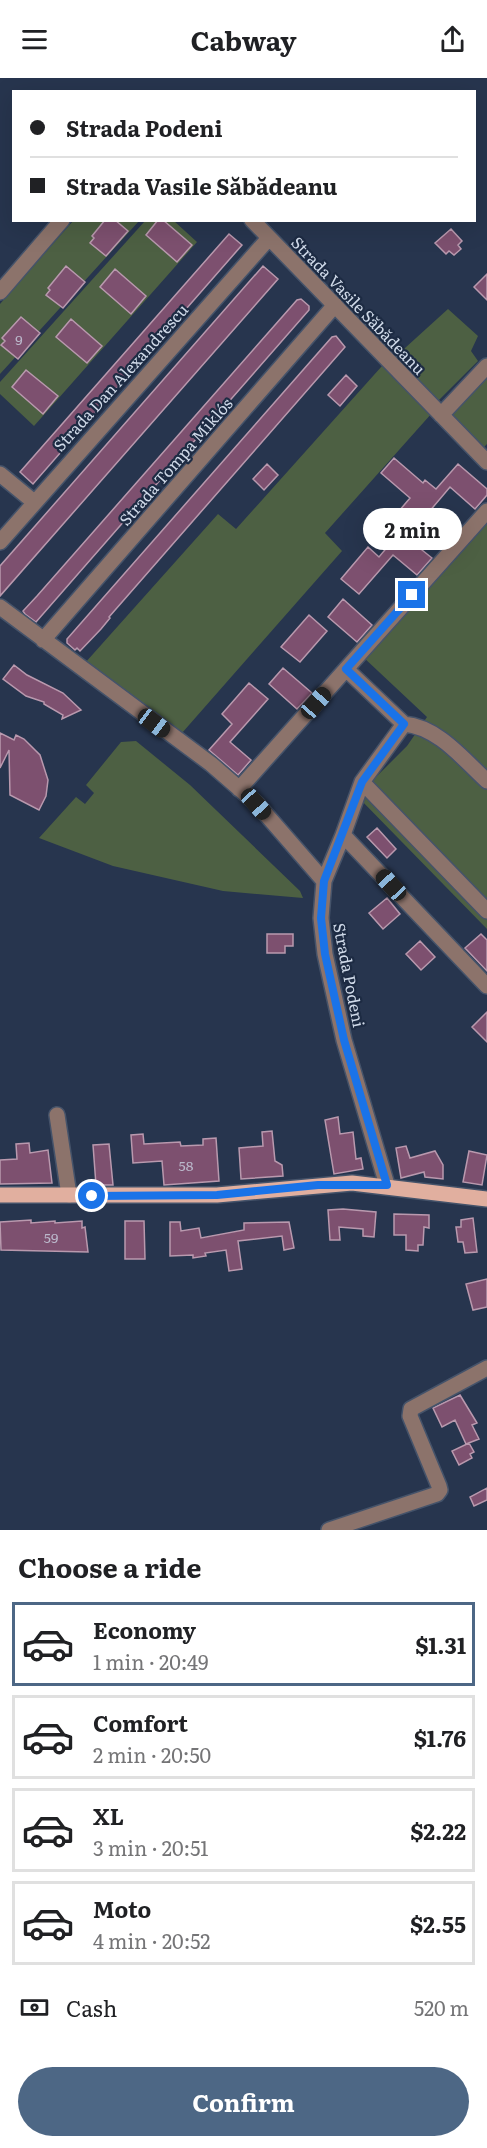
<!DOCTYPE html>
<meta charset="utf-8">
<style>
body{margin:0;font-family:Literata,serif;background:#f6f6f6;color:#202124;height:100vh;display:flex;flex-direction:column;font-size:22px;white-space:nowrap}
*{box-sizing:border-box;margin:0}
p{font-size:20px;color:#757577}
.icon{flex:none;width:33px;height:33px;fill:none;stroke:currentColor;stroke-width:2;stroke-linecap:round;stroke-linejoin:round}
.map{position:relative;height:1452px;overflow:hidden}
.details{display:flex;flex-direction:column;background:#fff;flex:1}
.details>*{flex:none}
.guide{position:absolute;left:12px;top:12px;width:464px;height:132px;border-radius:0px;box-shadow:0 6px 24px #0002;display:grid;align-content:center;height:132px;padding:0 18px;background:#fff}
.end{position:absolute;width:27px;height:27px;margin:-14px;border:8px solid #1a73e8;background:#fff;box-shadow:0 0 0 3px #fff}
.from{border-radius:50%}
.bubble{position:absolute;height:42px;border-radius:21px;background:#fff;box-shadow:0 6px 24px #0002;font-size:20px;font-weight:700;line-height:42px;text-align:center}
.car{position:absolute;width:18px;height:36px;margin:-18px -9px;border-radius:8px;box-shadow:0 0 4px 2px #0007;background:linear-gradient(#222 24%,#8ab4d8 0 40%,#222 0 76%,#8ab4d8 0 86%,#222 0)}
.guide b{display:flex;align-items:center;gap:21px;height:57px;font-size:22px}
.guide b+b{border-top:2px solid #e0e0e0}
.guide i{width:15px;height:15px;background:#202124}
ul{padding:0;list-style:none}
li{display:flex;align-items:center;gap:18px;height:84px;margin:0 12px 9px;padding:0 6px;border:3px solid #e0e0e0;border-radius:0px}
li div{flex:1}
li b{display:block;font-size:22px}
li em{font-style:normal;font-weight:700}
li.on{border-color:#4d6785}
li>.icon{width:54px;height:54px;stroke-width:1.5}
h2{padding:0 18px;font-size:27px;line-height:72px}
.pay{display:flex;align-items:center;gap:15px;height:66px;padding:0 18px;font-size:22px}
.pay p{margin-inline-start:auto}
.primary-button{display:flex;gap:12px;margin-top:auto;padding:12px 18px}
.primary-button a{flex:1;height:69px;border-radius:36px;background:#4d6785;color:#fff;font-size:24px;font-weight:700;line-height:69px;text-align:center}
header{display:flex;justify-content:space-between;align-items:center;height:78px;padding:0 18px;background:#fff;font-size:27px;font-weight:700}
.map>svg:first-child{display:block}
.green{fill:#4d6043}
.building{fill:#7d506f;stroke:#b999ae;stroke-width:1.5}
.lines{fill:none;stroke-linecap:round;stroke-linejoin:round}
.minor-casing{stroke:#45536a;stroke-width:18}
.major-casing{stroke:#45536a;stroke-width:18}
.minor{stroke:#8c736b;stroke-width:15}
.major{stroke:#e1af9f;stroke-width:15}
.route{stroke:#1a73e8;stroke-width:8}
.labels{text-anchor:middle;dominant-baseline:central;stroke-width:4.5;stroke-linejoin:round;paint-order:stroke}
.number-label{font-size:14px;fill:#bab7ca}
.street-label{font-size:16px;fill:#cfd9e8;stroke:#1d2b43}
</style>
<header><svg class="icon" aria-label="menu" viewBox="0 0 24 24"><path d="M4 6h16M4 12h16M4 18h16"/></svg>Cabway<svg class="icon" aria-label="share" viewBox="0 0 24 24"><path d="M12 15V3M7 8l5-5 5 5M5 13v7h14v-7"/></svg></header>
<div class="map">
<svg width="487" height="1452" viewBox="0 0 487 1452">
<rect width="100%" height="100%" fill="#27354e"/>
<path class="green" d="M73,143H139L0,296V226Z
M145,143H174L197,164L34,348L0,316V304Z
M448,231L478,258L471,273L478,283L437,324L394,280Z
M382,288L432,335L325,455L342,473L182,655L85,585L218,436L236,451Z
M487,298V366L481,372L448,337Z
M487,438V851L357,718L407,668L427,639L362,578Z
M136,663L190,707L300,813L303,820L223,813L113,788L39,760L76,719L85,726L94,715L86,707L121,664Z"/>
<path class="building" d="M105,142H115L128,153L106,178L90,165L94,160L92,158Z
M158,142H163L192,167L177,184L146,157Z
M451,151L462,163L458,167L461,171L454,177L449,173L446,176L435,165Z
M229,156L242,167L33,406L20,394Z
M66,188L85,204L63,230L46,217L50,212L48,210Z
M263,188L278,201L0,518V488Z
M115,191L146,218L131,236L100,209Z
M487,196V222L474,209Z
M301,221L309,228V232L140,425L36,544L25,536L23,533L37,518L297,222Z
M21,239L40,255L18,281L1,267L5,263L2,260Z
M71,241L102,268L87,285L56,259Z
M336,258L345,269L109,539L110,540L101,551L80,573L77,570L75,572L67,565V561L332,259Z
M26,292L58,318L43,336L12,309Z
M346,297L357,308L340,328L328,317Z
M394,380L423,405L425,402L436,411L458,386L487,411V417L475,431L450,409L407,460L432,480L417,497L393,477L359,516L341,501L368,469L379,479L410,442L399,433L410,420L381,395Z
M267,386L278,397L264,412L253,401Z
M343,521L372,547L357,564L328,539Z
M309,537L327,553L300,584L281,569Z
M14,587L27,597L63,615L81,632L62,641L63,637L44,626V624L26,618L3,601Z
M283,590L312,615L297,631L269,606Z
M249,605L268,621L230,664L251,682L238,697L209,672L232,646L222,636Z
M0,655L14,662L16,657L24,661L40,677L48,702L46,718L39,732L10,717L9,672L0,690Z
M377,750L396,771L387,780L367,759Z
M387,820L400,836L383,851L369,835Z
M267,856H293V868H285V875H267Z
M481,856L487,862V893L465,870Z
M420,863L435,879L421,892L406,876Z
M487,934V964L472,949Z
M338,1039L340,1056L353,1054L356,1081L361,1080L363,1091L334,1096L325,1042Z
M272,1053L275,1083L282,1087L283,1098L241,1101L239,1070L263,1068L262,1054Z
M143,1056L144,1066L180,1064L181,1068L203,1067V1061L216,1060L219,1103L164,1107L162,1083L133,1085L131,1057Z
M29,1065L30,1075L48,1072L52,1105L0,1106V1082L17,1081L16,1066Z
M109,1066L113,1107H96L93,1067Z
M406,1068L410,1080L435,1073L443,1087V1101L425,1099L424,1094L401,1100L396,1070Z
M469,1073L487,1077L482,1107L463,1104Z
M343,1131L376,1134L374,1159L363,1158V1151L339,1149L340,1162H330L328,1132Z
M394,1136L429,1137V1150L424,1149L423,1167H418V1173L406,1172V1157H394Z
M473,1140L477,1174L465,1175L463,1164H458L456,1149H461V1142Z
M31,1142V1145L55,1143V1145L82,1143V1150L85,1149L88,1174L1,1172L0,1144Z
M125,1143H144L145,1181H125Z
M170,1144H180L181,1153L199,1150L201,1160L244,1152V1145L289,1144L294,1170L284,1172L282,1158L238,1163L242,1191L229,1193L226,1172L205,1175L206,1178L193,1180V1177L170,1178Z
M487,1201V1229L473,1232L466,1206Z
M460,1317L477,1345L472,1347L479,1361L466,1366L455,1342L442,1349L433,1330Z
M469,1365L474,1374L470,1376L472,1380L459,1387L452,1373Z
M487,1410V1422L474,1428L470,1419Z"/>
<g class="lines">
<g class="minor-casing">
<path id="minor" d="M252,142L487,384
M0,214L62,142
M441,337L487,288
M0,396L34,424
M0,464L269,160
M0,529L211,686L257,726L324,803
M43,562L335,227
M346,591L404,646
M362,704L487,833
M239,711L487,433
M343,757L362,704L404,646C438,649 463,681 487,703
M57,1037L69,1117
M387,1107L344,962L325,876L321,840L324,803L343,757L487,908
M329,1452L437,1416L440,1412L439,1408L410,1338L411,1331L487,1290"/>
</g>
<g class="major-casing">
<path id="major" d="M0,1117H217L352,1105L487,1121"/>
</g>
<use href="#minor" class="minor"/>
<use href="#major" class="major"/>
</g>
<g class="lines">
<path class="route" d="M92,1118L217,1117L318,1107H387L344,962L325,876L321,840L324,803L362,704L404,646L346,591L412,517"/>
</g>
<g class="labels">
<g class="number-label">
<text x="19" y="261">9</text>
<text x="186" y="1087">58</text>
<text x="51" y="1159">59</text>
</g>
<g class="street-label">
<text transform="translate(359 227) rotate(46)">Strada Vasile Săbădeanu</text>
<text transform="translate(120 299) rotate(-48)">Strada Dan Alexandrescu</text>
<text transform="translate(175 383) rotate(-49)">Strada Tompa Miklós</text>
<text transform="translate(350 897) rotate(79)">Strada Podeni</text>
</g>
</g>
</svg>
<i class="end from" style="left:92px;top:1118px"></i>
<i class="end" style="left:412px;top:517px"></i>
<div class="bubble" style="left:363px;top:430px;width:99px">2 min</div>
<i class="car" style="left:316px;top:625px;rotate:41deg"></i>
<i class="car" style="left:154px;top:645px;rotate:127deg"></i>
<i class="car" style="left:256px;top:726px;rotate:138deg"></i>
<i class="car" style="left:391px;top:807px;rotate:317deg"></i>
<div class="guide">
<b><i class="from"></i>Strada Podeni</b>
<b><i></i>Strada Vasile Săbădeanu</b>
</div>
</div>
<section class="details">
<h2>Choose a ride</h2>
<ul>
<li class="on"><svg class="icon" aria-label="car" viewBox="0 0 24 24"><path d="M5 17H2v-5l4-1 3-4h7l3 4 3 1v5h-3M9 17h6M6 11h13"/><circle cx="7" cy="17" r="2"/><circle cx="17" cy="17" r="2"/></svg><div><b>Economy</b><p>1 min · 20:49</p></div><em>$1.31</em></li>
<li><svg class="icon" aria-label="car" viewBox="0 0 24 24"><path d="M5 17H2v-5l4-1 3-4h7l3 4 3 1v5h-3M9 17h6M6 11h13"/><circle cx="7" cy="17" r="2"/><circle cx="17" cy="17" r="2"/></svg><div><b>Comfort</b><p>2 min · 20:50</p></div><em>$1.76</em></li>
<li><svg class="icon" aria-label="car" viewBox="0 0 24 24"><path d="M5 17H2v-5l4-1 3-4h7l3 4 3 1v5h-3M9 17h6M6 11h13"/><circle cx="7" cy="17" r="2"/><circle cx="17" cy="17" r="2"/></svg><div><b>XL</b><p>3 min · 20:51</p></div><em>$2.22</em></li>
<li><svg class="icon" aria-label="car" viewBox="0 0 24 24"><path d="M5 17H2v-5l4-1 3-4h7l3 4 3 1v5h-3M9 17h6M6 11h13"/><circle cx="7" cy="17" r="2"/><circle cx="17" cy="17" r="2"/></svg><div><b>Moto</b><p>4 min · 20:52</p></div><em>$2.55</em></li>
</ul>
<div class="pay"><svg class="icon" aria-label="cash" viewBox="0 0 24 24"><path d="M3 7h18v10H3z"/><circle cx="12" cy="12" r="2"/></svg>Cash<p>520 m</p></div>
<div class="primary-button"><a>Confirm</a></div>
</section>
